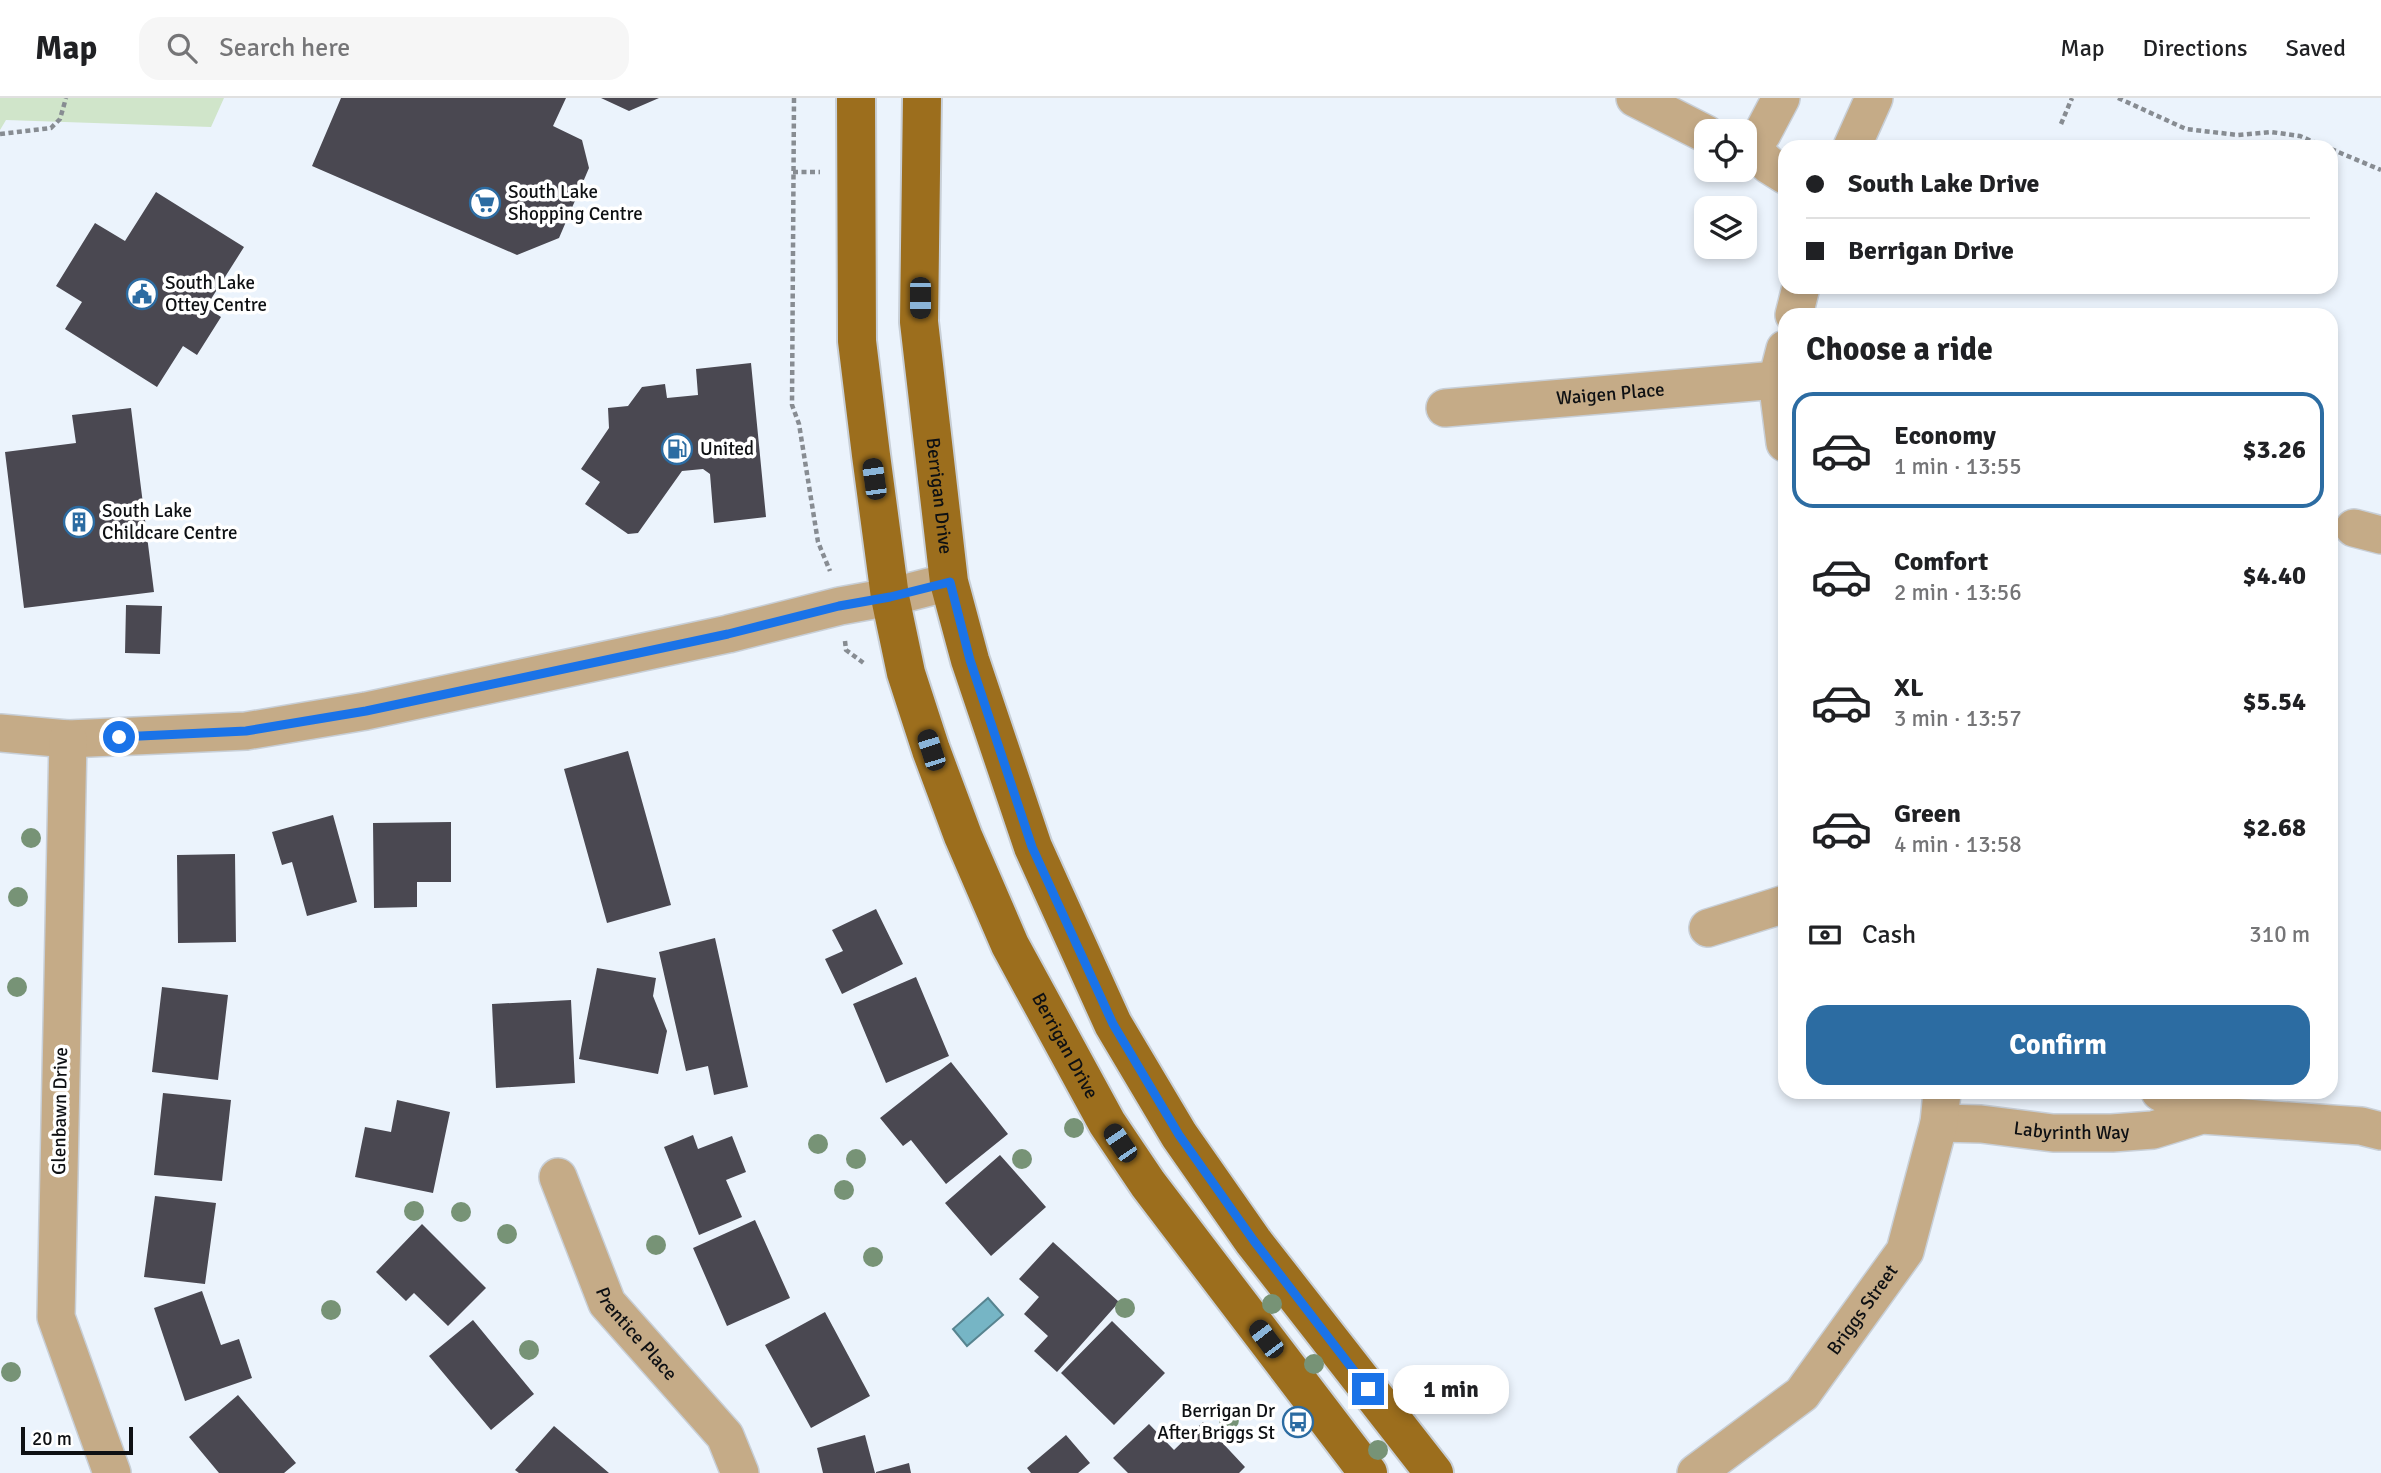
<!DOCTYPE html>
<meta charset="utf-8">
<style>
body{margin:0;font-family:Signika,sans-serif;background:#f6f6f6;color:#202124;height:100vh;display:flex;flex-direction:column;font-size:26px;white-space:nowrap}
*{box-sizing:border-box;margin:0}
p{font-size:23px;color:#757577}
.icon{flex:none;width:38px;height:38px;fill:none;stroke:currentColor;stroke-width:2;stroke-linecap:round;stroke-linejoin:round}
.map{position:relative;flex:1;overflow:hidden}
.panel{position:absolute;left:1778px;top:210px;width:560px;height:791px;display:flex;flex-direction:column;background:#fff;border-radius:21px;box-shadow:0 4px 10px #0003}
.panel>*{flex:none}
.top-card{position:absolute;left:1778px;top:42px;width:560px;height:154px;border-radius:21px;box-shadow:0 4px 10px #0003;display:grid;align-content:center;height:154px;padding:0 28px;background:#fff}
.controls{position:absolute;left:1694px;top:21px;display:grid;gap:14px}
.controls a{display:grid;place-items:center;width:63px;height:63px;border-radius:14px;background:#fff;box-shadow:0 4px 10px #0003;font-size:35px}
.scale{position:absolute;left:21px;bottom:18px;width:112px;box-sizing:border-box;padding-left:7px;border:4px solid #0e1013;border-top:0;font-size:19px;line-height:24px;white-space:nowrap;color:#0e1013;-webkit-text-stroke:5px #fff;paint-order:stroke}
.end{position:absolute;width:32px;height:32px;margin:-16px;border:9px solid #1a73e8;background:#fff;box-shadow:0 0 0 4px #fff}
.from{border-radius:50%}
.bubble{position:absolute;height:49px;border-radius:21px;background:#fff;box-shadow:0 4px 10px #0003;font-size:23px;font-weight:700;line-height:49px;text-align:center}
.car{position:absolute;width:21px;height:42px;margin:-21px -10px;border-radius:9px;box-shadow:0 0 5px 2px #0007;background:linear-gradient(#222 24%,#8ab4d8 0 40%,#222 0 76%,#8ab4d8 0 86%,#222 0)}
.top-card b{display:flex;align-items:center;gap:24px;height:66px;font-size:26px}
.top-card b+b{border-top:2px solid #e0e0e0}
.top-card i{width:18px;height:18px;background:#202124}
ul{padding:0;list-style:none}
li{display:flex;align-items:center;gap:21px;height:116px;margin:0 14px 10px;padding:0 14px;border:4px solid transparent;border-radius:21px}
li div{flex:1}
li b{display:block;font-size:26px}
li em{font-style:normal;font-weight:700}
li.selected{border-color:#2c6ca2}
li>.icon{width:63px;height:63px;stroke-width:1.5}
h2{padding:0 28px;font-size:32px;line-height:84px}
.pay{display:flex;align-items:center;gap:18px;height:77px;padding:0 28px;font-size:26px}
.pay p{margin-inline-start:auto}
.button{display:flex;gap:14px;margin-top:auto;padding:14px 28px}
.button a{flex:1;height:80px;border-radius:21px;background:#2c6ca2;color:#fff;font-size:28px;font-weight:700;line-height:80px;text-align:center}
header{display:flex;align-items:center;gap:42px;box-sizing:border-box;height:98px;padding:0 35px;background:#fff;border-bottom:2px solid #e0e0e0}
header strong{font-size:33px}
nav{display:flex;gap:38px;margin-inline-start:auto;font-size:24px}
.search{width:490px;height:63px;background:#f6f6f6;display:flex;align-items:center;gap:18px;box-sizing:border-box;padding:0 24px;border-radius:21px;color:#757577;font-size:26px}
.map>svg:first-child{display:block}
.green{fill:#d0e5ca}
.water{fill:#76b5c5;stroke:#578490;stroke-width:2}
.building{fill:#4a4851}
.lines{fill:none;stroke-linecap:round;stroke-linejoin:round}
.minor-casing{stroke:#c8cfd7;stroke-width:40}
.major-casing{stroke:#c8cfd7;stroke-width:42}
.path{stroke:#878c92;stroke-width:4.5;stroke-dasharray:5 3.5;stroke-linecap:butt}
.minor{stroke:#c5ab87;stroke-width:37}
.major{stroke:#9c6e1d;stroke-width:38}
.tree{fill:#779376}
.route{stroke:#1a73e8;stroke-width:9}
.labels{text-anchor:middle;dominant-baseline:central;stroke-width:7;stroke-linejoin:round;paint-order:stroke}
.poi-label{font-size:19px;fill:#0e1013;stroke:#fff;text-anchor:start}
.street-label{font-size:19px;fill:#0e1013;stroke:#fff}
</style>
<header>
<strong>Map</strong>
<div class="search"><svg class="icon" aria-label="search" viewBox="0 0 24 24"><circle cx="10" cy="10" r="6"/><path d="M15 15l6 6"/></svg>Search here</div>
<nav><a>Map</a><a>Directions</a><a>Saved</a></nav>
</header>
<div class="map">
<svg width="2381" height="1375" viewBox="0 0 2381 1375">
<rect width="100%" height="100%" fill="#ebf3fc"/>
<path class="green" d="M0,0H224L211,29L6,22L0,32Z"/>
<path class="water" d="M988,1200L1003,1217L967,1248L953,1231Z"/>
<path class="building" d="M341,0H566L553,28L582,42L589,70L559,140L517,157L312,68Z
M601,0H659L629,13Z
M156,94L244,149L206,209L221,219L197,257L183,248L157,289L65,231L82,204L56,188L95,125L125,143Z
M751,265L766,419L714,425L710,376L703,371L682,373L638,435L628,436L585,406L600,384L581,371L609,330L608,310L628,308L642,289L665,286L667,300L698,297L696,271Z
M131,310L154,494L24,510L5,354L76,345L72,317Z
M126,507L162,508L160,556L125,555Z
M628,653L671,807L607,825L564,671Z
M333,717L357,804L307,818L292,764L282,767L272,734Z
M451,724V784H417V809L374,810L373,725Z
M235,756L236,844L178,845L177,757Z
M876,811L903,866L842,896L825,861L843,853L832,832Z
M715,840L748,989L714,997L708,968L686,973L659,854Z
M597,870L656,880L653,898L667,933L658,976L579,961Z
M916,879L949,958L886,985L853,906Z
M162,889L228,897L218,982L152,974Z
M571,902L575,985L496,990L492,906Z
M951,964L1008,1036L946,1086L911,1042L903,1048L880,1020Z
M163,995L231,1002L222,1083L154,1077Z
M397,1002L450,1014L433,1095L355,1079L365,1029L391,1034Z
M693,1037L698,1051L732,1038L746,1074L726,1082L742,1119L699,1137L664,1049Z
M1000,1057L1046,1109L991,1158L945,1105Z
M155,1098L216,1105L205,1186L144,1179Z
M755,1122L790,1200L727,1228L693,1150Z
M422,1126L486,1190L448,1228L414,1195L406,1203L376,1174Z
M1053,1144L1119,1204L1057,1274L1034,1253L1048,1238L1024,1216L1039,1199L1019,1181Z
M202,1193L221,1247L239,1241L252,1280L185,1303L154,1210Z
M825,1214L870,1298L811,1330L765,1247Z
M473,1222L534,1296L491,1332L429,1258Z
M1112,1223L1165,1275L1114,1327L1061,1275Z
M238,1297L296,1365L284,1375H219L189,1339Z
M1203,1324L1245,1369L1239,1375H1128L1113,1360L1149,1326L1174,1352Z
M554,1328L609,1375H519L515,1372Z
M865,1337L875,1375H823L817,1350Z
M1066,1337L1090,1365L1078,1375H1031L1027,1370Z
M909,1365L911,1375H876V1374Z"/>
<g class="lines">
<g class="minor-casing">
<g id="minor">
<path d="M1635,0L1706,36"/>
<path d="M1745,48L1750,49L1762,36L1781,0"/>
<path d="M1750,49L1769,67L1785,77"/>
<path d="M1852,49L1874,0"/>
<path d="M1794,217L1801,189"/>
<path d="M1785,251L1777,282L1785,345"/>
<path id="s1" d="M1445,310L1777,282"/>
<path d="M2354,430L2381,437"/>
<path d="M0,635L68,641L246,633L366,613L728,536L840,508L890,499L949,484"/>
<path d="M68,641L56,1219L112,1375"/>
<path d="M1708,830L1785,806"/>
<path d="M2160,994L2202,1017"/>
<path id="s2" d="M1939,1025L1981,1026L2053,1035H2112L2153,1032L2202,1017L2361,1028L2381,1033"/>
<path id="s3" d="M558,1079L607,1205L725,1338L740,1375"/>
<path id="s4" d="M1696,1375L1802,1296L1905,1153L1939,1025L1942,994"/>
</g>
</g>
<g class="major-casing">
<g id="major">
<path id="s5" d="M856,0L857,243L871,357L890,499L906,575L931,652L963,738L1010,847L1107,1025L1148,1086L1368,1375"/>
<path id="s6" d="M922,0L919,224L949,484L970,562L1033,749L1113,926L1179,1037L1253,1143L1434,1375"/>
</g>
</g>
<path class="path" d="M794,0L792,307L799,326L818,444L830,473
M2118,0L2186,31L2238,37L2271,34L2300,38L2325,49
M2061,26L2072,0
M0,36L51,30L60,21L66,0
M2331,51L2381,72
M793,74H820
M845,543L846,552L865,566"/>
<use href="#minor" class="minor"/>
<use href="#major" class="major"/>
</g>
<g class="tree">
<circle cx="31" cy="740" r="10"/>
<circle cx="18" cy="799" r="10"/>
<circle cx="17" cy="889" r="10"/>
<circle cx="1074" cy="1030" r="10"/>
<circle cx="818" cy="1046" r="10"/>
<circle cx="856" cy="1061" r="10"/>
<circle cx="1022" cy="1061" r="10"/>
<circle cx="844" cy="1092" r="10"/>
<circle cx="414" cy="1113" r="10"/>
<circle cx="461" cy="1114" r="10"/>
<circle cx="507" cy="1136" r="10"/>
<circle cx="656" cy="1147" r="10"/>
<circle cx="873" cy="1159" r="10"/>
<circle cx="1272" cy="1206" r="10"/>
<circle cx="1125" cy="1210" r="10"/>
<circle cx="331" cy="1212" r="10"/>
<circle cx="529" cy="1252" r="10"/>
<circle cx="1314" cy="1266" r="10"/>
<circle cx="11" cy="1274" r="10"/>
<circle cx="1229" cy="1322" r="10"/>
<circle cx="1378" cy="1352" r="10"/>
</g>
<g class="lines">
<path class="route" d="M119,639L246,633L366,613L728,536L839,508L890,499L950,484L970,562L1032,749L1113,926L1179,1037L1254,1143L1368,1291"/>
</g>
<defs>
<g id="supermarket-ring" transform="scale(1.575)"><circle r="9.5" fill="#fff" stroke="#2c6ca2" stroke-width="1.5"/><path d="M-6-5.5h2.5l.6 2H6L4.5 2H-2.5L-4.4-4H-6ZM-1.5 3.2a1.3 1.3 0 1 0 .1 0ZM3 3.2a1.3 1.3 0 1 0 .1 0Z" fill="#2c6ca2"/></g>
<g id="civic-ring" transform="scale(1.575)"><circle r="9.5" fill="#fff" stroke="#2c6ca2" stroke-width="1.5"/><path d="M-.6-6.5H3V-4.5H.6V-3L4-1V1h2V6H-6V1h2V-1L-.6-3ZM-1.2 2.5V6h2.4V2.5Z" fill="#2c6ca2"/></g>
<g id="fuel-ring" transform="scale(1.575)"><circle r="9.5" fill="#fff" stroke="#2c6ca2" stroke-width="1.5"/><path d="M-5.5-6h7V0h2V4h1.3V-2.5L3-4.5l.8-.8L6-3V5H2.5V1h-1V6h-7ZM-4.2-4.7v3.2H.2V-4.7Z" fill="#2c6ca2"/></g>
<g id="building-ring" transform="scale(1.575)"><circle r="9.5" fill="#fff" stroke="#2c6ca2" stroke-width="1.5"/><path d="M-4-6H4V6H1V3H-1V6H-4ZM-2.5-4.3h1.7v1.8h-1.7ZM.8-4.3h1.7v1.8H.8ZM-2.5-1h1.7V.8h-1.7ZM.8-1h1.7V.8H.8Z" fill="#2c6ca2"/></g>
<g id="bus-ring" transform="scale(1.575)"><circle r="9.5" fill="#fff" stroke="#2c6ca2" stroke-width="1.5"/><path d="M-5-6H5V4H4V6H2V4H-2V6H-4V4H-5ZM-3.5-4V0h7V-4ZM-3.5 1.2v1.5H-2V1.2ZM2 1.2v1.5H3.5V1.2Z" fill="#2c6ca2"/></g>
</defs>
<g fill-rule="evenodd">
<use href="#supermarket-ring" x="485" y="105"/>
<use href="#civic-ring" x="142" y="196"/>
<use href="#fuel-ring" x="677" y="351"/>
<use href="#building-ring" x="79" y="424"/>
<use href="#bus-ring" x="1298" y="1324"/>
</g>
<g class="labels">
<g class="poi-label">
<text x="508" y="94">South Lake<tspan x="508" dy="22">Shopping Centre</tspan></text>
<text x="165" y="185">South Lake<tspan x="165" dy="22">Ottey Centre</tspan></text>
<text x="700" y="351">United</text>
<text x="102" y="413">South Lake<tspan x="102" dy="22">Childcare Centre</tspan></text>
<text x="1275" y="1313" text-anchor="end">Berrigan Dr<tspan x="1275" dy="22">After Briggs St</tspan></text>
</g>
<g class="street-label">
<text stroke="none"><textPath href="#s1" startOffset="166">Waigen Place</textPath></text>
<text stroke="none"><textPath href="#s6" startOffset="399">Berrigan Drive</textPath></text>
<text stroke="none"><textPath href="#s5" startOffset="985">Berrigan Drive</textPath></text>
<text transform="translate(60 1013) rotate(-89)">Glenbawn Drive</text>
<text stroke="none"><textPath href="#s2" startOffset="133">Labyrinth Way</textPath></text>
<text stroke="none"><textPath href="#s4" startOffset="236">Briggs Street</textPath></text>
<text stroke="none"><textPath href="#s3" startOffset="177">Prentice Place</textPath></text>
</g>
</g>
</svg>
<div class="controls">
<a><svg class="icon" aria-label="locate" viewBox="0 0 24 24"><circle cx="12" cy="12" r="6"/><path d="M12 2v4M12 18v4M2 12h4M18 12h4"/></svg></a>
<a><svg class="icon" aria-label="layers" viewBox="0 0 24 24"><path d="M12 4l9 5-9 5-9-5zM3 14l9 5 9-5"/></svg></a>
</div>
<div class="scale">20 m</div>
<i class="end from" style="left:119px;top:639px"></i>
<i class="end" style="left:1368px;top:1291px"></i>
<div class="bubble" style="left:1393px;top:1267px;width:116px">1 min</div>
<i class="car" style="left:920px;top:200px;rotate:180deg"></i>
<i class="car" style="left:874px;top:381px;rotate:352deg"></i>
<i class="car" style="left:931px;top:652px;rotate:342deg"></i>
<i class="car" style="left:1120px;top:1045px;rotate:326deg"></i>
<i class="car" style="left:1266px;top:1241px;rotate:323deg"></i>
<div class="top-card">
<b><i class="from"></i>South Lake Drive</b>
<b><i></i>Berrigan Drive</b>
</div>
<section class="panel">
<h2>Choose a ride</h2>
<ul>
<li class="selected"><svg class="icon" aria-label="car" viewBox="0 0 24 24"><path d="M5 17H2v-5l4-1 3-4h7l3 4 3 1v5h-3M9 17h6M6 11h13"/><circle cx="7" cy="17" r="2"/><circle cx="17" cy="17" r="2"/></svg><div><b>Economy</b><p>1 min · 13:55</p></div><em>$3.26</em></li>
<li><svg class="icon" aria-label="car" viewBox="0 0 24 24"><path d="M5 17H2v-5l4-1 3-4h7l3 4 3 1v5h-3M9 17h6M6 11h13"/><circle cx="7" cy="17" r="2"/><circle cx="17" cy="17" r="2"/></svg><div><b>Comfort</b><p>2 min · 13:56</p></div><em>$4.40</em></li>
<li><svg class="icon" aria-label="car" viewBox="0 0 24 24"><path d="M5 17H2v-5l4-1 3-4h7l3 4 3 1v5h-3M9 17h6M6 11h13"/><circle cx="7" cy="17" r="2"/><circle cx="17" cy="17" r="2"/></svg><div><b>XL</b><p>3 min · 13:57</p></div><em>$5.54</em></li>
<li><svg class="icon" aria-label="car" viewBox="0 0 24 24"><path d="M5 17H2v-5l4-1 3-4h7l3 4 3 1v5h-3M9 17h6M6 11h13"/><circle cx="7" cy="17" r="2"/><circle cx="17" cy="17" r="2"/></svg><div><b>Green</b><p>4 min · 13:58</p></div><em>$2.68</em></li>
</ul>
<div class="pay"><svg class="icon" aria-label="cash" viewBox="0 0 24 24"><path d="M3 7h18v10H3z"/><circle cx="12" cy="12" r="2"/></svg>Cash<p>310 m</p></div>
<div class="button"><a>Confirm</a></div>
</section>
</div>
